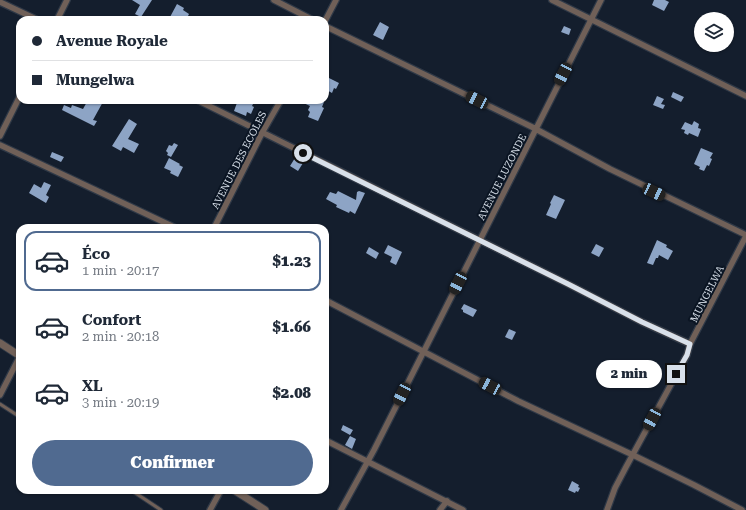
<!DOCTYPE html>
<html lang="fr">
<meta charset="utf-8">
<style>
body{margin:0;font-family:"Roboto Serif",serif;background:#f6f6f7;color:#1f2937;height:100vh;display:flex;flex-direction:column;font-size:15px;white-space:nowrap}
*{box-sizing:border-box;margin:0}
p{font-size:13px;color:#747a83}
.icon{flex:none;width:22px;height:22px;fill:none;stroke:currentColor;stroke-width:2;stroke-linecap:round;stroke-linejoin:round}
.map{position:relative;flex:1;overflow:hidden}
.panel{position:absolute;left:16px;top:224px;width:313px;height:270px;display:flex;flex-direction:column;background:#fff;border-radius:12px;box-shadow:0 1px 3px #0004}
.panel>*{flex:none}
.top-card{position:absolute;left:16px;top:16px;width:313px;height:88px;border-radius:12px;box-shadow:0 1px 3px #0004;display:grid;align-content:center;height:88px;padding:0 16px;background:#fff}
.fabs{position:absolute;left:694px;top:12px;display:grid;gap:8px}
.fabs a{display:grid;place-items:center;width:40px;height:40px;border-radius:50%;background:#fff;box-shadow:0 1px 3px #0004;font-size:20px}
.end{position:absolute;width:18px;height:18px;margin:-9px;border:5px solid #d8e0ea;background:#111;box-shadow:0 0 0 2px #111}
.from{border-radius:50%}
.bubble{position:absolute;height:28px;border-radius:14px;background:#fff;box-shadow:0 1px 3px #0004;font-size:13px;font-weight:800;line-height:28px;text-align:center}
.car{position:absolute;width:12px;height:24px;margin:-12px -6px;border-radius:5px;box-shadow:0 0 3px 1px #0007;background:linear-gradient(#222 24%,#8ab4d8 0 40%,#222 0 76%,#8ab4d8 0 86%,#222 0)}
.top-card b{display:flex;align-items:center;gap:14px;height:38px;font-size:15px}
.top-card b+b{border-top:1px solid #e0e1e3}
.top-card i{width:10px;height:10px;background:#1f2937}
ul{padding:7px 0 0;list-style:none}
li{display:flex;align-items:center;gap:12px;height:60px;margin:0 8px 6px;padding:0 8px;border:2px solid transparent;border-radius:12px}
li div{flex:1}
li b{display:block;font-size:15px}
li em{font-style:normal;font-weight:800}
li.current{border-color:#506a90}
li>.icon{width:36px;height:36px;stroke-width:1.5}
.button{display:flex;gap:8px;margin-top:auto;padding:8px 16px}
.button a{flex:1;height:46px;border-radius:24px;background:#506a90;color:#fff;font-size:16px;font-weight:800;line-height:46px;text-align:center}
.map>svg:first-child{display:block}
.building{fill:#8da4c5}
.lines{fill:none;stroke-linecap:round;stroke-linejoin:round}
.service-casing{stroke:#2f3947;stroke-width:5}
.minor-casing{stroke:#2f3947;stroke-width:8}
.tertiary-casing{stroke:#2f3947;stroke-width:9}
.service{stroke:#706058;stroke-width:3}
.minor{stroke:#706058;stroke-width:5.5}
.tertiary{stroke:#706058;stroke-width:7}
.route{stroke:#d8e0ea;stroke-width:5}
.labels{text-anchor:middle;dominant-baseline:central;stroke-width:4;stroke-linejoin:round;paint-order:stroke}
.street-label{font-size:10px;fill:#d8e0ea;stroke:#0b1523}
</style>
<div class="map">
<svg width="746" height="510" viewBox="0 0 746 510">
<rect width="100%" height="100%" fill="#141e2d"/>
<path class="building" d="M132,0H152L141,17L135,14L140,5Z
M654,0H665L669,2L664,11L652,5Z
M177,4L184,8L183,10L189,14L186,20H176L170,17Z
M380,22L389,27L383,40L373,35Z
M564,26L571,29L569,35L561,32Z
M327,77L339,83L336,89L334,88L332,93L325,89L327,85L325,84Z
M673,92L684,97L681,102L671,97Z
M657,96L664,99L661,104L665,105L663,109L653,105Z
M88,100H104L93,120L97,121L94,126L62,110L64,105L71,108L72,105L83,109Z
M238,100H253L252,102H254L252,106L254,107L251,114L247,112L246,116L234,111Z
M297,100H319L324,102L322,107L324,108L318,121L308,117L310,112L308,110L310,106Z
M129,119L137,124L128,139L139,144L134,153L123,147L121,151L112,146Z
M694,121L699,124L698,128L701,129L698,137L689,133L688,135L684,133L685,130L681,129L685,122L692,125Z
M174,143L178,145L171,157L167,155L168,153L166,151L169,145L172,146Z
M701,148L713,153L710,158L712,159L709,166L707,165L704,171L699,169L700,167L694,164Z
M52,152L64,157L61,162L50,157Z
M169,158L180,164L179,165L183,167L178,177L170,173L171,171L164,168Z
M295,158L303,163L298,171L290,166Z
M44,182L51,185L46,195L49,197L46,203L29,193L34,184L41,188Z
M338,191L356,200L357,192L359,191L365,193L355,214L350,211L349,213L336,207L337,205L326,199L330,192L336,194Z
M554,195L565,200L556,219L546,215L551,204L550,203Z
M657,240L667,245L666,247L673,251L668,260L659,255L658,258H656L653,265L647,263Z
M596,244L604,248L599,257L591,253Z
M388,245L402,252L396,265L390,262L392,257L384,253Z
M369,247L379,253L376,259L366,253Z
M464,304L477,310L473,317L463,312V310L461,309Z
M509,329L516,332L512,340L505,337Z
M343,425L353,430L350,435L341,430Z
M350,436L356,439L352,449L345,445Z
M572,481L579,485L578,487L580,488L578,492L576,491L575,493L568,490Z"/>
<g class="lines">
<g class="service-casing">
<path id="service" d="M0,404L20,417
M131,490L161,510"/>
</g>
<g class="minor-casing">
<path id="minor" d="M274,0L313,20
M552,0L746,96
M0,2L38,20
M57,20L67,0
M325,21L336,0
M325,26L532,127L610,169L746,235
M197,100L568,284L642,322L690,344
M0,136L20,96
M0,145L176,228
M214,228L262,133L281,100
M325,300L518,401L633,455L694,485L742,510
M0,395L20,356
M325,440L463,510
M210,510L221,490
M341,510L374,450L601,0
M440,510L447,501
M607,510L615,488L626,467L687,355L690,344L746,236"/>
</g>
<g class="tertiary-casing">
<path id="tertiary" d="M0,343L20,356
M234,490L265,510"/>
</g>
<use href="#service" class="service"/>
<use href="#minor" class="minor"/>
<use href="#tertiary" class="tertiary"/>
</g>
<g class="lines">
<path class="route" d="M303,153L568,284L642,322L690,344L687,355L676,374"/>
</g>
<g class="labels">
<g class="street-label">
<text transform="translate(239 160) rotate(-63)">AVENUE DES ECOLES</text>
<text transform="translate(502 177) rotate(-63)">AVENUE LUZONDE</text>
<text transform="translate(707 294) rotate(-63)">MUNGELWA</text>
</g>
</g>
</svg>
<div class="fabs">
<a><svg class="icon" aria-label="layers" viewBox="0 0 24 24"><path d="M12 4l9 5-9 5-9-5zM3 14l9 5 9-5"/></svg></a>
</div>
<i class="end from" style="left:303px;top:153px"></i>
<i class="end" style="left:676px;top:374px"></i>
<div class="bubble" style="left:596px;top:360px;width:66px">2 min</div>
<i class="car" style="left:563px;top:74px;rotate:207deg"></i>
<i class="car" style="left:477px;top:100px;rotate:296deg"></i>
<i class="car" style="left:654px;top:192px;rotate:115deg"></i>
<i class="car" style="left:458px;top:283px;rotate:207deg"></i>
<i class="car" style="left:490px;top:386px;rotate:298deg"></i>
<i class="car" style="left:402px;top:394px;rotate:207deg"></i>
<i class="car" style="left:652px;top:419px;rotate:208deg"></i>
<div class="top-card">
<b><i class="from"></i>Avenue Royale</b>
<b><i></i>Mungelwa</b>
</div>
<section class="panel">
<ul>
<li class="current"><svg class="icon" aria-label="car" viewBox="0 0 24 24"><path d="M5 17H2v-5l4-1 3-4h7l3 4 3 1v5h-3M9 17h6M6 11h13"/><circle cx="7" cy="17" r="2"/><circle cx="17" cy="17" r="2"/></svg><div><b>Éco</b><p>1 min · 20:17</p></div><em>$1.23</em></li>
<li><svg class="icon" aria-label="car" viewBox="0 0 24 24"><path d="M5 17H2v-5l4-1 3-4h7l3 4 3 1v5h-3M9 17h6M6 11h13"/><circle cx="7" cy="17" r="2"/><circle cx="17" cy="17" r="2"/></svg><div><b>Confort</b><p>2 min · 20:18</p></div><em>$1.66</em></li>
<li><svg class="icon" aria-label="car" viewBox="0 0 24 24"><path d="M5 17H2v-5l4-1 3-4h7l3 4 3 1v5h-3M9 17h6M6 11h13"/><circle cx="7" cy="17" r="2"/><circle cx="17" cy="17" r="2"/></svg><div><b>XL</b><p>3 min · 20:19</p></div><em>$2.08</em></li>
</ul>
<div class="button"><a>Confirmer</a></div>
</section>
</div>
